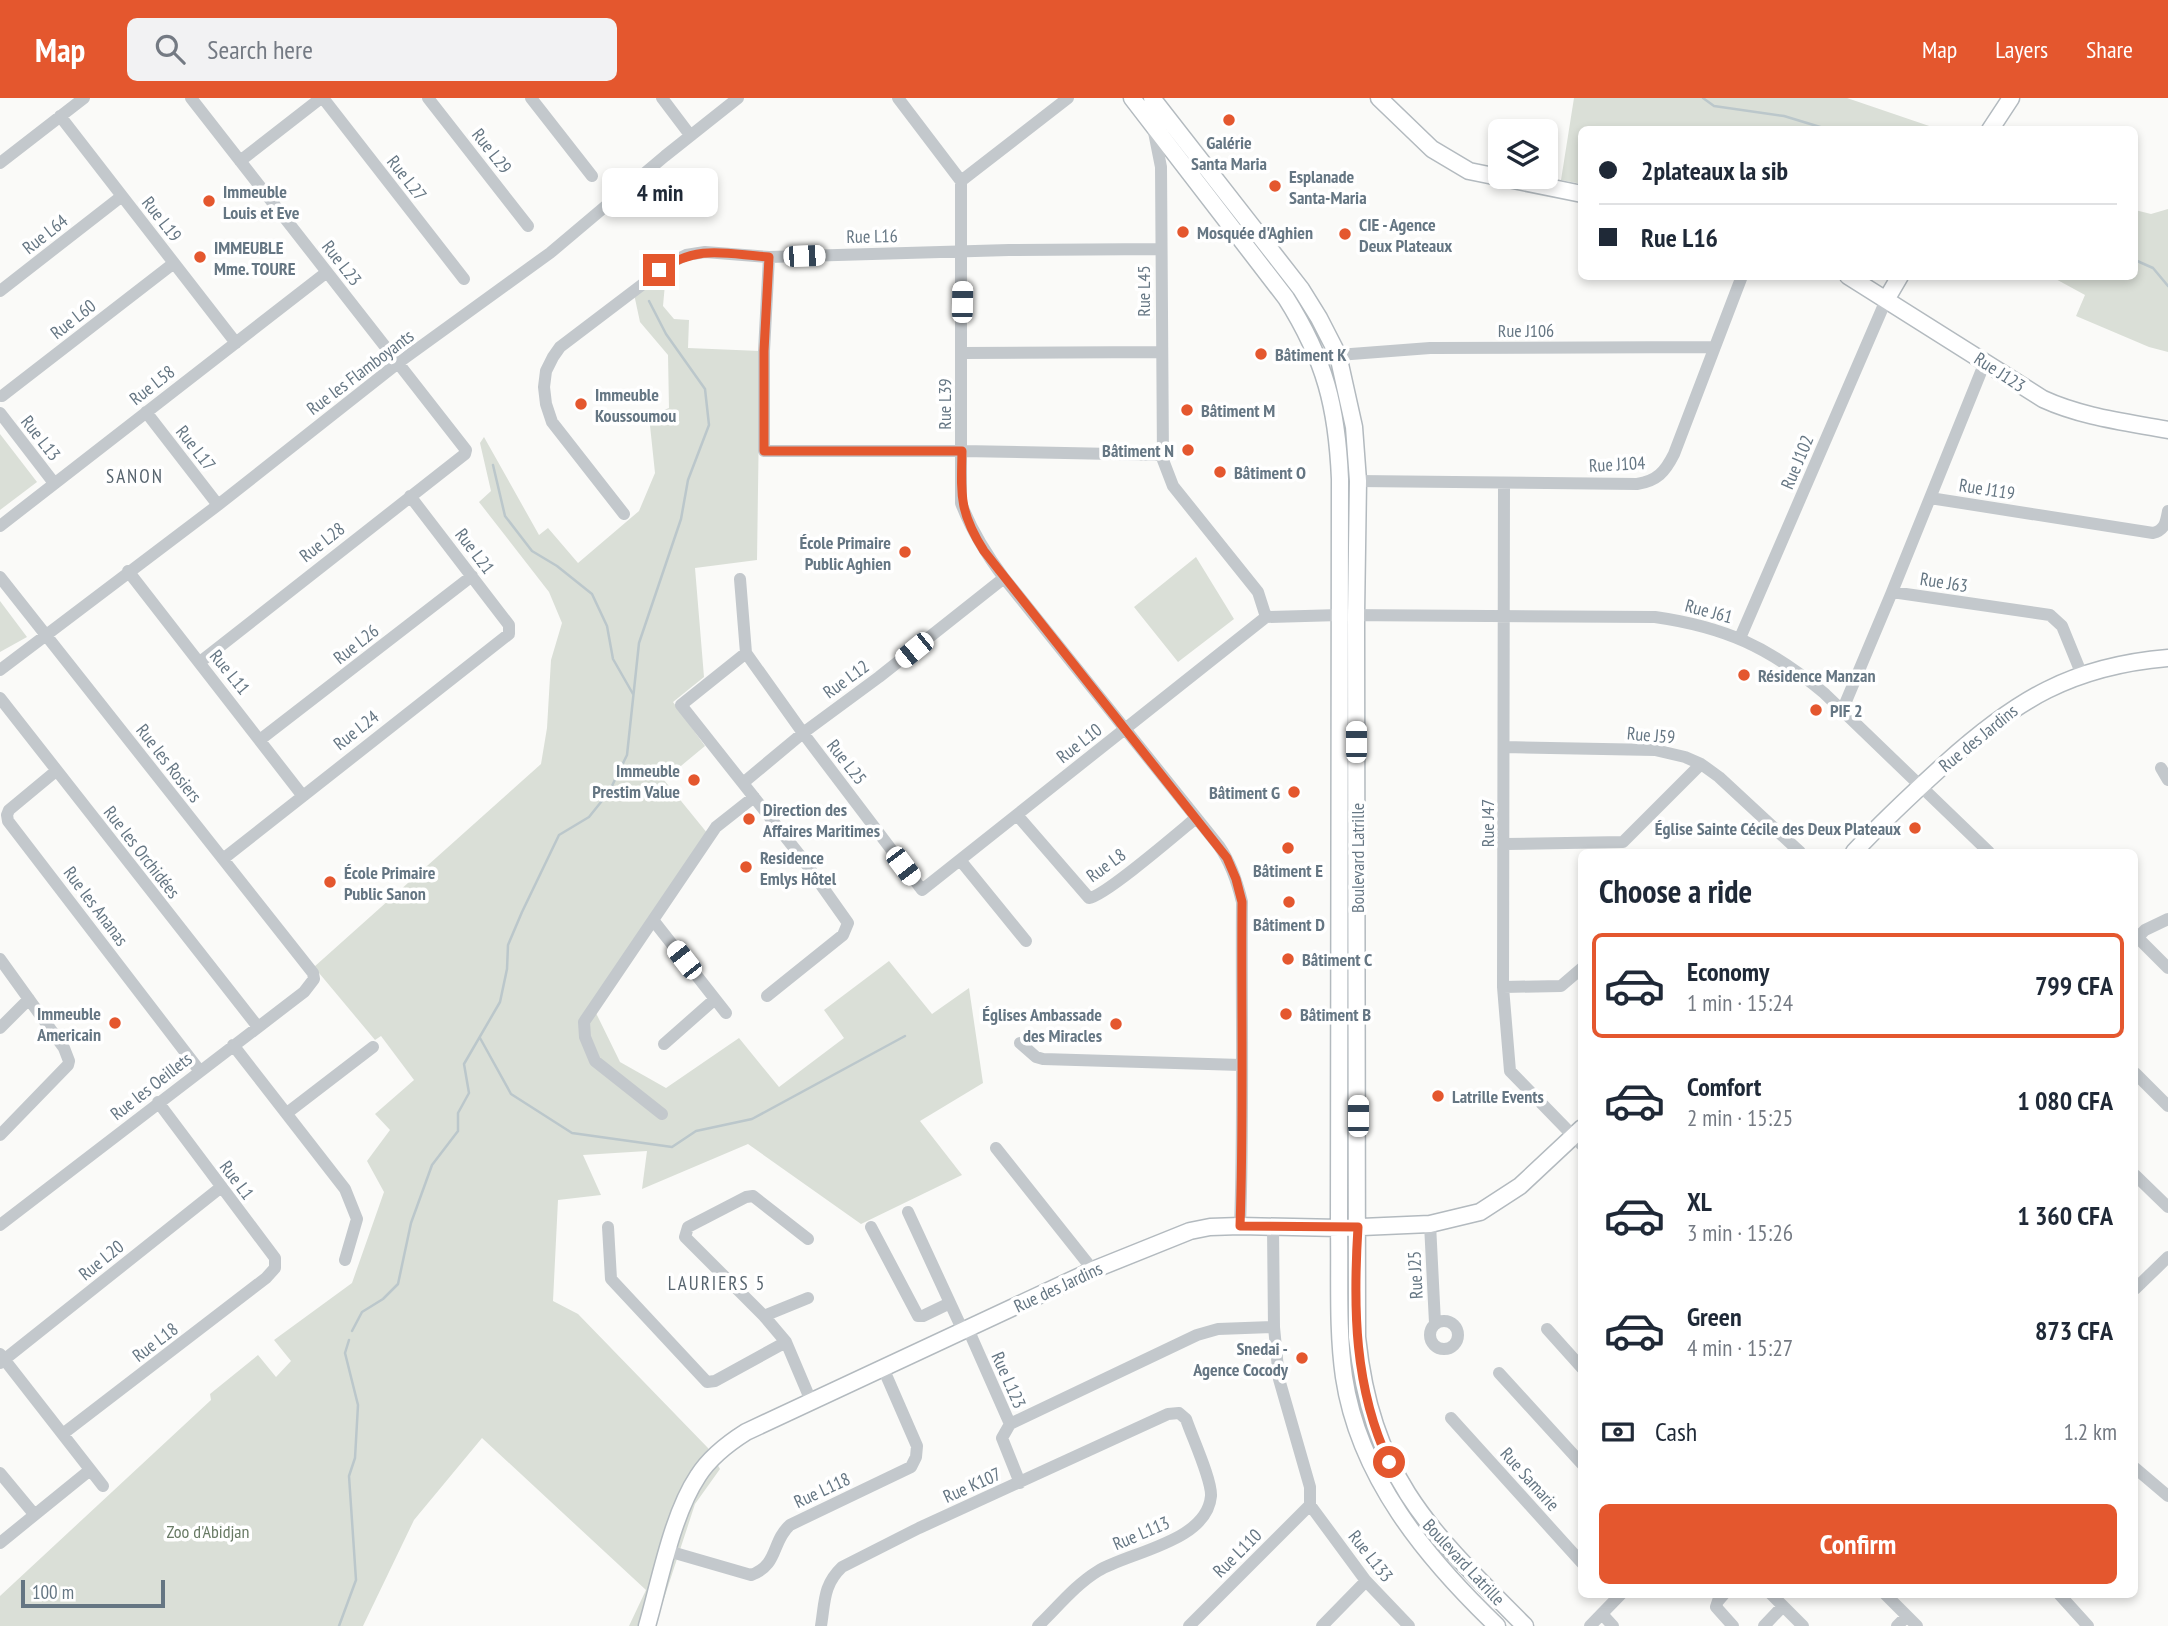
<!DOCTYPE html>
<meta charset="utf-8">
<style>
body{margin:0;font-family:"PT Sans Narrow",sans-serif;background:#f2f2f3;color:#1f2937;height:100vh;display:flex;flex-direction:column;font-size:26px;white-space:nowrap}
*{box-sizing:border-box;margin:0}
p{font-size:23px;color:#747a83}
.icon{flex:none;width:38px;height:38px;fill:none;stroke:currentColor;stroke-width:2;stroke-linecap:round;stroke-linejoin:round}
.map{position:relative;flex:1;overflow:hidden}
.panel{position:absolute;left:1578px;top:751px;width:560px;height:749px;display:flex;flex-direction:column;background:#fff;border-radius:10px;box-shadow:0 4px 10px #0003}
.panel>*{flex:none}
.top-card{position:absolute;left:1578px;top:28px;width:560px;height:154px;border-radius:10px;box-shadow:0 4px 10px #0003;display:grid;align-content:center;height:154px;padding:0 21px;background:#fff}
.fabs{position:absolute;left:1488px;top:21px;display:grid;gap:14px}
.fabs a{display:grid;place-items:center;width:70px;height:70px;border-radius:10px;background:#fff;box-shadow:0 4px 10px #0003;font-size:35px}
.scale{position:absolute;left:21px;bottom:18px;width:144px;box-sizing:border-box;padding-left:7px;border:4px solid #657683;border-top:0;font-size:19px;line-height:24px;white-space:nowrap;color:#657683;-webkit-text-stroke:5px #fff;paint-order:stroke}
.end{position:absolute;width:32px;height:32px;margin:-16px;border:9px solid #e4572e;background:#fff;box-shadow:0 0 0 4px #fff}
.from{border-radius:50%}
.bubble{position:absolute;height:49px;border-radius:10px;background:#fff;box-shadow:0 4px 10px #0003;font-size:23px;font-weight:800;line-height:49px;text-align:center}
.car{position:absolute;width:21px;height:42px;margin:-21px -10px;border-radius:9px;box-shadow:0 0 5px 2px #0007;background:linear-gradient(#fff 24%,#345 0 40%,#fff 0 76%,#345 0 86%,#fff 0)}
.top-card b{display:flex;align-items:center;gap:24px;height:66px;font-size:26px}
.top-card b+b{border-top:2px solid #e0e1e3}
.top-card i{width:18px;height:18px;background:#1f2937}
ul{padding:0;list-style:none}
li{display:flex;align-items:center;gap:21px;height:105px;margin:0 14px 10px;padding:0 7px;border:4px solid transparent;border-radius:10px}
li div{flex:1}
li b{display:block;font-size:26px}
li em{font-style:normal;font-weight:800}
li.on{border-color:#e4572e}
li>.icon{width:63px;height:63px;stroke-width:1.5}
h2{padding:0 21px;font-size:32px;line-height:84px}
.pay{display:flex;align-items:center;gap:18px;height:77px;padding:0 21px;font-size:26px}
.pay p{margin-inline-start:auto}
.button{display:flex;gap:14px;margin-top:auto;padding:14px 21px}
.button a{flex:1;height:80px;border-radius:10px;background:#e4572e;color:#fff;font-size:28px;font-weight:800;line-height:80px;text-align:center}
header{display:flex;align-items:center;gap:42px;box-sizing:border-box;height:98px;padding:0 35px;background:#e4572e;color:#fff}
header strong{font-size:33px}
nav{display:flex;gap:38px;margin-inline-start:auto;font-size:24px}
.search{width:490px;height:63px;background:#f2f2f3;display:flex;align-items:center;gap:18px;box-sizing:border-box;padding:0 24px;border-radius:10px;color:#747a83;font-size:26px}
.map>svg:first-child{display:block}
.green{fill:#dadfd7}
.lines{fill:none;stroke-linecap:round;stroke-linejoin:round}
.stream{stroke:#bbc7cb;stroke-width:2.5}
.secondary-casing{stroke:#b3babf;stroke-width:19}
.street{stroke:#c3c8cc;stroke-width:12}
.secondary{stroke:#fff;stroke-width:16}
.route{stroke:#e4572e;stroke-width:9}
.poi-dot{fill:#e4572e;stroke:#fff;stroke-width:2.5}
.labels{text-anchor:middle;dominant-baseline:central;stroke-width:7;stroke-linejoin:round;paint-order:stroke}
.poi-label{font-size:18px;font-weight:bold;fill:#657683;stroke:#fff;text-anchor:start}
.street-label{font-size:18px;fill:#657683;stroke:#fff}
.park-label{font-size:18px;fill:#687a64;stroke:#fff}
.neighbourhood-label{font-size:19px;letter-spacing:2px;fill:#57646e;stroke:#fff}
</style>
<header>
<strong>Map</strong>
<div class="search"><svg class="icon" aria-label="search" viewBox="0 0 24 24"><circle cx="10" cy="10" r="6"/><path d="M15 15l6 6"/></svg>Search here</div>
<nav><a>Map</a><a>Layers</a><a>Share</a></nav>
</header>
<div class="map">
<svg width="2168" height="1528" viewBox="0 0 2168 1528">
<rect width="100%" height="100%" fill="#fafaf8"/>
<path class="green" d="M1574,0H1847L1938,31L1582,32V86L1561,82Z
M2168,111V254L2149,249L2076,218L2085,197L2052,179L2135,178V112L2151,116Z
M666,175L663,208L674,221L689,222L688,250L760,253L757,462L695,470L704,579L673,604L705,648L664,682L712,741L596,915L620,964L666,990L739,940L779,989L844,940L824,912L889,863L932,916L969,890L983,985L920,1023L962,1077L861,1126L748,1046L642,1091L647,1053L583,1057L601,1097L558,1102L553,1203L578,1216L708,1350L720,1371L695,1406L655,1528H629L646,1492L482,1340L414,1422L363,1528H0V1498L211,1302L210,1296L258,1257L276,1279L291,1263L274,1242L352,1185L384,1094L367,1063L390,1032L375,1016L414,982L381,938L375,942L314,869L541,666L547,630L551,562L562,525L549,494L479,404L491,393L480,345L484,339L539,437L548,430L578,465L639,413L655,375L649,318L669,310L668,257L640,224L634,196Z
M0,336L37,384L0,412Z
M1196,459L1234,521L1178,564L1134,509Z
M0,503L27,539L0,554Z"/>
<g class="lines">
<path class="stream" d="M1703,0L1714,8L1784,18L1830,32
M2135,162L2153,170L2168,188
M493,367L505,418L532,453L557,468L592,496L607,528L613,561L633,596
M480,940L511,996L572,1035L672,1049L696,1033L752,1021L905,938
M352,1233L362,1214L383,1201L398,1186L411,1125L432,1067L458,1033V1015L469,995L464,966L500,904L507,871L508,847L522,814L559,737L589,719L609,694L627,657L639,545L681,421L688,382L709,327L705,291L666,236L649,203
M339,1528L356,1482L349,1378L355,1360L358,1307L345,1255L349,1242"/>
<g class="secondary-casing">
<path id="secondary" d="M1132,0L1286,200C1325,262 1337,309 1340,381L1339,1130C1340,1179 1337,1230 1344,1279C1359,1379 1426,1460 1497,1528
M1152,0L1301,191L1319,220L1338,257L1354,329L1358,383L1356,517L1357,1239C1372,1380 1430,1433 1525,1528
M1379,0L1432,51L1469,73L1582,96
M1990,32L2011,0
M1848,178L2043,301C2082,319 2126,324 2168,332
M1886,202L1900,178
M1854,754C1883,723 1914,694 1946,665C2016,602 2072,568 2168,560
M647,1528C660,1483 672,1417 698,1378C710,1359 727,1346 746,1334L1093,1172L1190,1133L1210,1129L1240,1128L1339,1130L1430,1126L1480,1114L1520,1088L1582,1030"/>
</g>
<path class="street" d="M191,0L466,352L465,356L200,564
M323,0L464,181
M428,0L528,128
M531,0L592,78
M662,0L690,37
M898,0L961,83V405C972,434 986,456 1004,480L1219,748C1231,765 1237,783 1242,804C1241,912 1244,1020 1240,1128
M60,18L236,245
M1153,29L1161,69L1163,362L1173,388L1258,494L1266,519
M240,63L321,0
M0,65L84,0
M961,83L1068,0
M769,159L764,253V353H962L1163,357
M0,193L122,98
M962,255L1161,254
M1338,257L1430,250L1715,249
M1985,264L1930,400L2153,435C2165,432 2166,424 2168,413
M2,298L174,165
M146,314L218,407
M0,315L54,385
M1358,383L1637,386C1657,383 1665,374 1674,356L1742,178
M1504,385L1503,889L1510,973L1582,1047
M624,416L552,324L546,306L544,289L546,273L553,259L560,249L672,164L686,157L705,154L769,159L1009,152L1161,151
M0,428L327,174
M128,473L302,697
M0,479L313,875L314,881L304,894L0,1127
M740,481L746,555
M1892,494L1930,400
M1740,540L1886,202
M746,555L803,635L922,792L1266,519L1340,517L1655,519C1725,529 1769,549 1824,595L1989,754
M746,555L681,607L802,760L848,825L843,837L767,898
M0,572L218,407L398,265L550,155L665,58L738,0
M0,600L258,929
M1842,613L1892,494L2050,517L2062,528L2082,577
M261,641L472,478
M1505,649L1655,652L1685,659L1701,666L1719,679L1800,754
M2161,670L2168,682
M56,673L9,712L7,717L8,723L199,972
M743,685L803,635L879,579L1004,480
M1017,717L1089,800C1105,798 1179,734 1196,720
M1505,746L1623,744L1701,666
M223,761L509,536V527L410,398
M960,762L1026,843
M653,822L726,915
M2138,840L2168,870
M2135,842L2145,832L2168,821
M0,861L64,950L69,963L68,967L0,1037
M1503,889L1561,888L1582,870
M0,930L29,901
M1020,945L1036,959L1043,961L1241,967
M664,946L715,901
M233,947L345,1091L357,1121L345,1162
M2135,975L2168,1008
M287,1015L373,949
M662,1016L595,963L585,939L584,924L716,729L754,699
M996,1050L1093,1172
M2135,1077L2168,1109
M908,1114L963,1233
M1430,1126L1435,1225
M608,1129L611,1181L707,1284L715,1283L786,1244
M871,1129L918,1218H923L950,1205
M1273,1129L1274,1229L1279,1281L1310,1389V1407
M808,1141L753,1098L746,1099L688,1129L685,1139L764,1218L786,1244L811,1303
M2135,1191L2168,1159
M764,1218L808,1200
M1430 1237a14 14 0 1 1 28 0a14 14 0 1 1-28 0Z
M968,1231L1010,1326L1002,1340L1020,1385
M1547,1231L1582,1270
M0,1256L103,1388
M0,1265L220,1090
M1499,1275L1582,1366
M1451,1320L1582,1465
M1010,1326L1197,1237L1218,1231L1274,1229
M64,1335L266,1180L275,1170V1160L158,1004
M2135,1370L2168,1398
M0,1375L34,1416
M1310,1407L1366,1483L1409,1528
M0,1445L90,1372
M668,1453L751,1477C779,1467 771,1444 790,1427L911,1369L916,1359L917,1348L883,1270
M1724,1496L1718,1503L1716,1509L1733,1528
M1771,1496L1803,1528
M1885,1496L1917,1528
M2059,1496L2088,1528
M1602,1516L1613,1528
M821,1528C825,1504 823,1487 842,1469L919,1430L1168,1316L1179,1315L1186,1321C1192,1339 1212,1382 1211,1398C1207,1444 1129,1454 1098,1473C1075,1487 1057,1510 1038,1528
M1189,1528L1310,1407
M1322,1528L1366,1483
M1590,1528L1621,1496
M1764,1528L1783,1508
M1897,1528L1907,1518"/>
<use href="#secondary" class="secondary"/>
</g>
<g class="lines">
<path class="route" d="M659,172C701,146 724,156 769,159L764,253V353H962C961,397 959,414 984,453L1227,760L1236,781L1242,804C1241,912 1244,1020 1240,1128L1358,1129C1353,1209 1354,1290 1389,1364"/>
</g>
<g class="poi-dot">
<circle cx="1229" cy="22" r="7"/>
<circle cx="1275" cy="88" r="7"/>
<circle cx="209" cy="103" r="7"/>
<circle cx="1183" cy="134" r="7"/>
<circle cx="1345" cy="136" r="7"/>
<circle cx="200" cy="159" r="7"/>
<circle cx="1261" cy="256" r="7"/>
<circle cx="581" cy="306" r="7"/>
<circle cx="1187" cy="312" r="7"/>
<circle cx="1188" cy="352" r="7"/>
<circle cx="1220" cy="374" r="7"/>
<circle cx="905" cy="454" r="7"/>
<circle cx="1744" cy="577" r="7"/>
<circle cx="1816" cy="612" r="7"/>
<circle cx="694" cy="682" r="7"/>
<circle cx="1294" cy="694" r="7"/>
<circle cx="749" cy="721" r="7"/>
<circle cx="1915" cy="730" r="7"/>
<circle cx="1288" cy="750" r="7"/>
<circle cx="746" cy="769" r="7"/>
<circle cx="330" cy="784" r="7"/>
<circle cx="1289" cy="804" r="7"/>
<circle cx="1288" cy="861" r="7"/>
<circle cx="1286" cy="916" r="7"/>
<circle cx="115" cy="925" r="7"/>
<circle cx="1116" cy="926" r="7"/>
<circle cx="1438" cy="998" r="7"/>
<circle cx="1302" cy="1260" r="7"/>
</g>
<g class="labels">
<g class="poi-label">
<text x="1229" y="44" text-anchor="middle">Galérie<tspan x="1229" dy="21">Santa Maria</tspan></text>
<text x="1289" y="78">Esplanade<tspan x="1289" dy="21">Santa-Maria</tspan></text>
<text x="223" y="93">Immeuble<tspan x="223" dy="21">Louis et Eve</tspan></text>
<text x="1359" y="126">CIE - Agence<tspan x="1359" dy="21">Deux Plateaux</tspan></text>
<text x="1197" y="134">Mosquée d'Aghien</text>
<text x="214" y="149">IMMEUBLE<tspan x="214" dy="21">Mme. TOURE</tspan></text>
<text x="1275" y="256">Bâtiment K</text>
<text x="595" y="296">Immeuble<tspan x="595" dy="21">Koussoumou</tspan></text>
<text x="1201" y="312">Bâtiment M</text>
<text x="1174" y="352" text-anchor="end">Bâtiment N</text>
<text x="1234" y="374">Bâtiment O</text>
<text x="891" y="444" text-anchor="end">École Primaire<tspan x="891" dy="21">Public Aghien</tspan></text>
<text x="1758" y="577">Résidence Manzan</text>
<text x="1830" y="612">PIF 2</text>
<text x="680" y="672" text-anchor="end">Immeuble<tspan x="680" dy="21">Prestim Value</tspan></text>
<text x="1280" y="694" text-anchor="end">Bâtiment G</text>
<text x="763" y="711">Direction des<tspan x="763" dy="21">Affaires Maritimes</tspan></text>
<text x="1901" y="730" text-anchor="end">Église Sainte Cécile des Deux Plateaux</text>
<text x="760" y="759">Residence<tspan x="760" dy="21">Emlys Hôtel</tspan></text>
<text x="1288" y="772" text-anchor="middle">Bâtiment E</text>
<text x="344" y="774">École Primaire<tspan x="344" dy="21">Public Sanon</tspan></text>
<text x="1289" y="826" text-anchor="middle">Bâtiment D</text>
<text x="1302" y="861">Bâtiment C</text>
<text x="101" y="915" text-anchor="end">Immeuble<tspan x="101" dy="21">Americain</tspan></text>
<text x="1102" y="916" text-anchor="end">Églises Ambassade<tspan x="1102" dy="21">des Miracles</tspan></text>
<text x="1300" y="916">Bâtiment B</text>
<text x="1452" y="998">Latrille Events</text>
<text x="1288" y="1250" text-anchor="end">Snedai -<tspan x="1288" dy="21">Agence Cocody</tspan></text>
</g>
<g class="street-label">
<text transform="translate(492 53) rotate(52)">Rue L29</text>
<text transform="translate(407 80) rotate(52)">Rue L27</text>
<text transform="translate(162 121) rotate(52)">Rue L19</text>
<text transform="translate(45 136) rotate(-38)">Rue L64</text>
<text transform="translate(872 138) rotate(-1)">Rue L16</text>
<text transform="translate(342 165) rotate(52)">Rue L23</text>
<text transform="translate(1143 193) rotate(-90)">Rue L45</text>
<text transform="translate(73 221) rotate(-38)">Rue L60</text>
<text x="1526" y="232">Rue J106</text>
<text transform="translate(360 274) rotate(-37)">Rue les Flamboyants</text>
<text transform="translate(2000 274) rotate(33)">Rue J123</text>
<text transform="translate(152 287) rotate(-38)">Rue L58</text>
<text transform="translate(944 306) rotate(-90)">Rue L39</text>
<text transform="translate(41 340) rotate(52)">Rue L13</text>
<text transform="translate(196 350) rotate(52)">Rue L17</text>
<text transform="translate(1797 364) rotate(-67)">Rue J102</text>
<text transform="translate(1617 366) rotate(-3)">Rue J104</text>
<text transform="translate(1987 391) rotate(9)">Rue J119</text>
<text transform="translate(322 444) rotate(-38)">Rue L28</text>
<text transform="translate(475 453) rotate(53)">Rue L21</text>
<text transform="translate(1944 484) rotate(9)">Rue J63</text>
<text transform="translate(1709 513) rotate(15)">Rue J61</text>
<text transform="translate(356 546) rotate(-38)">Rue L26</text>
<text transform="translate(230 574) rotate(51)">Rue L11</text>
<text transform="translate(846 581) rotate(-36)">Rue L12</text>
<text transform="translate(356 632) rotate(-38)">Rue L24</text>
<text transform="translate(1651 637) rotate(5)">Rue J59</text>
<text transform="translate(1978 640) rotate(-39)">Rue des Jardins</text>
<text transform="translate(1079 645) rotate(-38)">Rue L10</text>
<text transform="translate(847 664) rotate(52)">Rue L25</text>
<text transform="translate(169 665) rotate(52)">Rue les Rosiers</text>
<text transform="translate(1487 725) rotate(-90)">Rue J47</text>
<text transform="translate(142 754) rotate(52)">Rue les Orchidées</text>
<text transform="translate(1357 760) rotate(-90)">Boulevard Latrille</text>
<text transform="translate(1106 767) rotate(-36)">Rue L8</text>
<text transform="translate(96 808) rotate(53)">Rue les Ananas</text>
<text transform="translate(151 988) rotate(-38)">Rue les Oeillets</text>
<text transform="translate(237 1082) rotate(53)">Rue L1</text>
<text transform="translate(101 1162) rotate(-39)">Rue L20</text>
<text transform="translate(1415 1177) rotate(-93)">Rue J25</text>
<text transform="translate(1058 1189) rotate(-25)">Rue des Jardins</text>
<text transform="translate(155 1244) rotate(-37)">Rue L18</text>
<text transform="translate(1009 1282) rotate(66)">Rue L123</text>
<text transform="translate(1530 1381) rotate(48)">Rue Samarie</text>
<text transform="translate(972 1387) rotate(-24)">Rue K107</text>
<text transform="translate(822 1392) rotate(-25)">Rue L118</text>
<text transform="translate(1141 1435) rotate(-23)">Rue L113</text>
<text transform="translate(1237 1455) rotate(-45)">Rue L110</text>
<text transform="translate(1371 1458) rotate(52)">Rue L133</text>
<text transform="translate(1464 1464) rotate(47)">Boulevard Latrille</text>
</g>
<g class="park-label">
<text x="208" y="1433">Zoo d'Abidjan</text>
</g>
<g class="neighbourhood-label">
<text x="135" y="378">SANON</text>
<text x="717" y="1185">LAURIERS 5</text>
</g>
</g>
</svg>
<div class="fabs">
<a><svg class="icon" aria-label="layers" viewBox="0 0 24 24"><path d="M12 4l9 5-9 5-9-5zM3 14l9 5 9-5"/></svg></a>
</div>
<div class="scale">100 m</div>
<i class="end from" style="left:1389px;top:1364px"></i>
<i class="end" style="left:659px;top:172px"></i>
<div class="bubble" style="left:602px;top:70px;width:116px">4 min</div>
<i class="car" style="left:804px;top:158px;rotate:88deg"></i>
<i class="car" style="left:962px;top:204px;rotate:1deg"></i>
<i class="car" style="left:914px;top:552px;rotate:231deg"></i>
<i class="car" style="left:1356px;top:644px;rotate:0deg"></i>
<i class="car" style="left:903px;top:768px;rotate:143deg"></i>
<i class="car" style="left:684px;top:862px;rotate:322deg"></i>
<i class="car" style="left:1358px;top:1018px;rotate:0deg"></i>
<div class="top-card">
<b><i class="from"></i>2plateaux la sib</b>
<b><i></i>Rue L16</b>
</div>
<section class="panel">
<h2>Choose a ride</h2>
<ul>
<li class="on"><svg class="icon" aria-label="car" viewBox="0 0 24 24"><path d="M5 17H2v-5l4-1 3-4h7l3 4 3 1v5h-3M9 17h6M6 11h13"/><circle cx="7" cy="17" r="2"/><circle cx="17" cy="17" r="2"/></svg><div><b>Economy</b><p>1 min · 15:24</p></div><em>799 CFA</em></li>
<li><svg class="icon" aria-label="car" viewBox="0 0 24 24"><path d="M5 17H2v-5l4-1 3-4h7l3 4 3 1v5h-3M9 17h6M6 11h13"/><circle cx="7" cy="17" r="2"/><circle cx="17" cy="17" r="2"/></svg><div><b>Comfort</b><p>2 min · 15:25</p></div><em>1 080 CFA</em></li>
<li><svg class="icon" aria-label="car" viewBox="0 0 24 24"><path d="M5 17H2v-5l4-1 3-4h7l3 4 3 1v5h-3M9 17h6M6 11h13"/><circle cx="7" cy="17" r="2"/><circle cx="17" cy="17" r="2"/></svg><div><b>XL</b><p>3 min · 15:26</p></div><em>1 360 CFA</em></li>
<li><svg class="icon" aria-label="car" viewBox="0 0 24 24"><path d="M5 17H2v-5l4-1 3-4h7l3 4 3 1v5h-3M9 17h6M6 11h13"/><circle cx="7" cy="17" r="2"/><circle cx="17" cy="17" r="2"/></svg><div><b>Green</b><p>4 min · 15:27</p></div><em>873 CFA</em></li>
</ul>
<div class="pay"><svg class="icon" aria-label="cash" viewBox="0 0 24 24"><path d="M3 7h18v10H3z"/><circle cx="12" cy="12" r="2"/></svg>Cash<p>1.2 km</p></div>
<div class="button"><a>Confirm</a></div>
</section>
</div>
